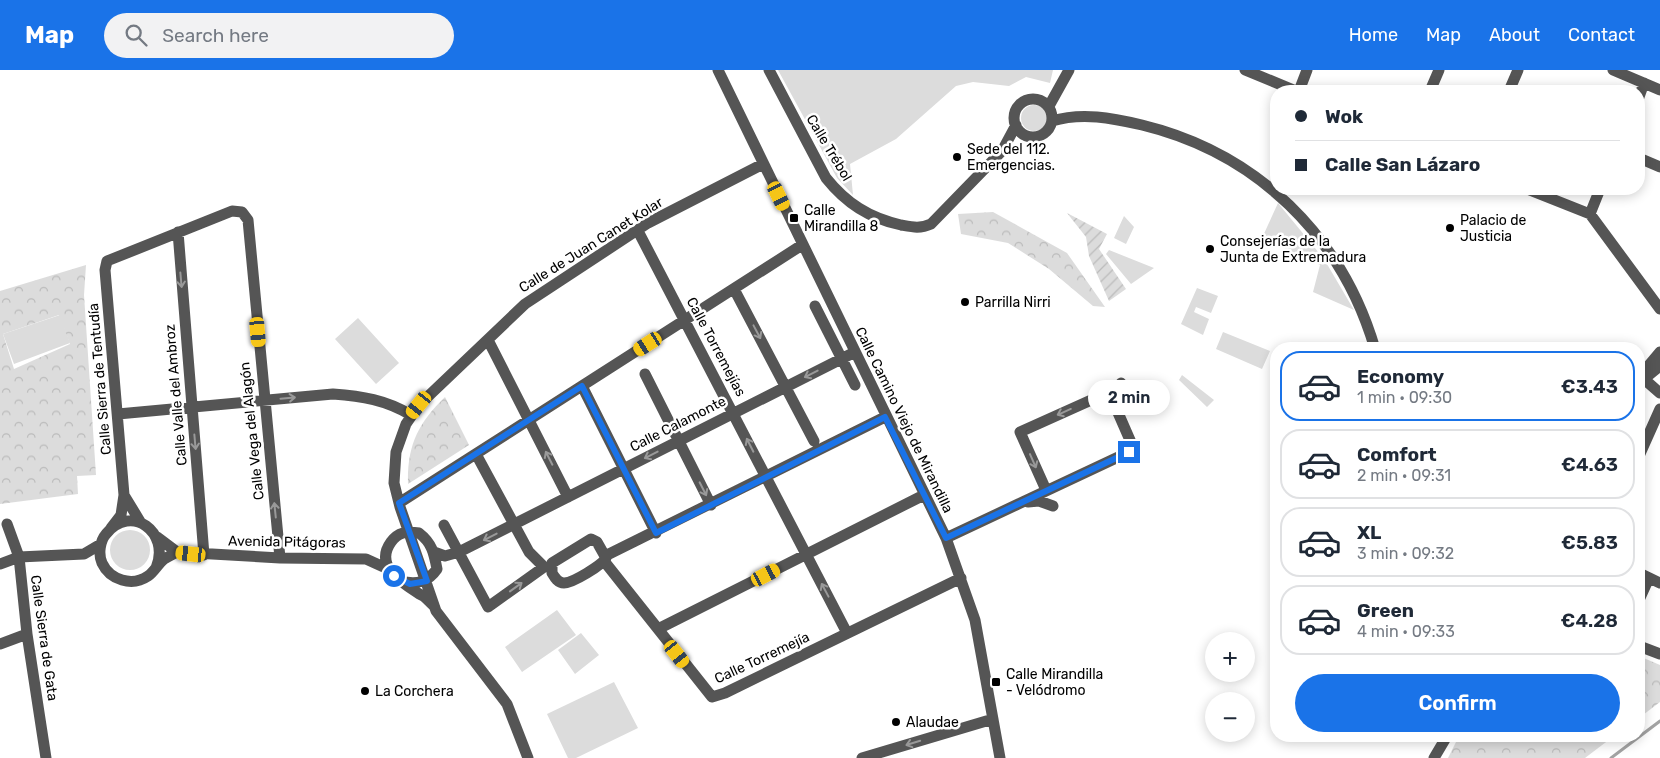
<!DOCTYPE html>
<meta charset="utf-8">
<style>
body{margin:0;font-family:Rubik,sans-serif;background:#f2f2f3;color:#1f2937;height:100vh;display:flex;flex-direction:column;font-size:19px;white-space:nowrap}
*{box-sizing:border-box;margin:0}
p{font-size:16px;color:#747a83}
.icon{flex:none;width:28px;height:28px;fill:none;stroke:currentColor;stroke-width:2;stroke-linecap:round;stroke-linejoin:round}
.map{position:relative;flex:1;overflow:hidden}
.drawer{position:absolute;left:1270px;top:272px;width:375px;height:400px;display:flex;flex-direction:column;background:#fff;border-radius:20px;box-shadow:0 2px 12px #0003}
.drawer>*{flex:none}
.guide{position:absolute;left:1270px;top:15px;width:375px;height:110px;border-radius:20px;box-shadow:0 2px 12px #0003;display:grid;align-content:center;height:110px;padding:0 25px;background:#fff}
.buttons{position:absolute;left:1205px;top:562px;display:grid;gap:10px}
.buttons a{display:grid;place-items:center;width:50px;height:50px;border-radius:50%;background:#fff;box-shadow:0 2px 12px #0003;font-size:25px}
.end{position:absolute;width:22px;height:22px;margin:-11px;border:6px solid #1a73e8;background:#fff;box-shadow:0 0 0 2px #fff}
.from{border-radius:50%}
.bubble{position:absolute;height:35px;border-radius:18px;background:#fff;box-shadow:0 2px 12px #0003;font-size:16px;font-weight:600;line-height:35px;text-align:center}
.car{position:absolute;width:15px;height:30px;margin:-15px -8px;border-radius:6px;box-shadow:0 0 4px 1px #0007;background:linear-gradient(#f5c518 24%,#345 0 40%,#f5c518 0 76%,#345 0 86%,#f5c518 0)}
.guide b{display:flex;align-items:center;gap:18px;height:48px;font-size:19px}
.guide b+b{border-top:1px solid #e0e1e3}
.guide i{width:12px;height:12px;background:#1f2937}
ul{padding:9px 0 0;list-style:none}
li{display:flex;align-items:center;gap:15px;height:70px;margin:0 10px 8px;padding:0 15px;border:2px solid #e0e1e3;border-radius:20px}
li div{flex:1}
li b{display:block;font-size:19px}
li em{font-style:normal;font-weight:600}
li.active{border-color:#1a73e8}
li>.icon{width:45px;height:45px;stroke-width:1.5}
.button{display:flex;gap:10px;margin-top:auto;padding:10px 25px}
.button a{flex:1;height:58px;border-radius:30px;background:#1a73e8;color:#fff;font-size:20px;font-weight:600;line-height:58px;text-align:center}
header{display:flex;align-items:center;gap:30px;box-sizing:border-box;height:70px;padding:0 25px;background:#1a73e8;color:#fff}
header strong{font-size:24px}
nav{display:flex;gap:28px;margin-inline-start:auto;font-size:18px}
.search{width:350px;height:45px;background:#f2f2f3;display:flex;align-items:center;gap:12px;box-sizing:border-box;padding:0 18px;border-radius:28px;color:#747a83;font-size:19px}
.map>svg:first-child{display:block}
.grass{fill:#dcdcdc}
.park{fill:url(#park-crowns);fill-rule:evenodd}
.garden{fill:url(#garden-furrows)}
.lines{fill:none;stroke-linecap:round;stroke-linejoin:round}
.stream{stroke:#a3a3a3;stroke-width:3}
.minor{stroke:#555;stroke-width:11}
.oneway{stroke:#999}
.route{stroke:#1a73e8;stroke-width:6}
.poi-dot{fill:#000;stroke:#fff;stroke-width:2}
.labels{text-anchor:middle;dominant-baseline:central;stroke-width:5;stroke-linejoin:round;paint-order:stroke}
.street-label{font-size:14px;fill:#000;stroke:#fff}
.poi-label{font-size:14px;fill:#000;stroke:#fff;text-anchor:start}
</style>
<header>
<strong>Map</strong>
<div class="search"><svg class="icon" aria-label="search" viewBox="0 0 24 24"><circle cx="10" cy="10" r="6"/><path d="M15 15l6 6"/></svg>Search here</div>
<nav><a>Home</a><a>Map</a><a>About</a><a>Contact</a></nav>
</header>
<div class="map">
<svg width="1660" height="688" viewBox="0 0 1660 688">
<defs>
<pattern id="park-crowns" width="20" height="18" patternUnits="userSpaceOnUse" patternTransform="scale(1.25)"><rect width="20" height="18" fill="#dcdcdc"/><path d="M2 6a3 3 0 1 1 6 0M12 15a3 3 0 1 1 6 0" fill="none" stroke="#bbb"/></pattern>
<pattern id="garden-furrows" width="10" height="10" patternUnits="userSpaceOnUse" patternTransform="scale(1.25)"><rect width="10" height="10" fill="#dcdcdc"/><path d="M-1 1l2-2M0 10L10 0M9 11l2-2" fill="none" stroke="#bbb"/></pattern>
</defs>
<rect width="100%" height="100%" fill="#fff"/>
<path class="grass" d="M778,0H1053L1050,13L1026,7L1009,16L973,12L956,16L896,69L850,94L853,125L837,108Z
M1021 48a13 13 0 1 1 26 0a13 13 0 1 1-26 0Z
M1278,133L1324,189L1354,240L1313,222L1320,195L1262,168Z
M1124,146L1134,157L1126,174L1114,168Z
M1109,180L1154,198L1131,214L1106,184Z
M1197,218L1218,226L1211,243L1196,237L1194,242L1209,249L1203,265L1181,254Z
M60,245L70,273L14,294L3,264Z
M358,248L399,293L376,314L335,269Z
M1223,262L1270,281L1262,299L1216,279Z
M1182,305L1214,330L1207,337L1179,310Z
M110 480a20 20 0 1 1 40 0a20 20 0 1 1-40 0Z
M557,540L576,565L522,602L505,577Z
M581,563L599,585L575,604L558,580Z
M614,612L638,658L576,688H568L547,644Z"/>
<path class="park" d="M993,142L1067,183L1105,237L1093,236L1049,199L1008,173L961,164L958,144Z
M86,195L84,225L96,405L77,406L78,424L0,434V221ZM59,245L70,274L14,299L3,264Z
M445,327L469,375L408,414C407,376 418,353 445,327Z
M1639,586L1660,595V632L1639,648Z
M1459,666H1614L1585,688H1448Z"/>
<path class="garden" d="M1067,143L1107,164L1099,179L1126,219L1109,231L1089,186L1086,167Z"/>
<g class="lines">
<path class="stream" d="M1611,688L1660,651"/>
<path class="minor" d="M718,0L946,468L975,550L1000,688
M769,0L826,108C846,133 869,148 901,155C912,157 920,159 931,154L1002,81L1016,55
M1245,0L1296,21
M1613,0L1660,20
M1299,21L1307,0
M1430,21L1439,0
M1509,21L1518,0
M1639,27L1644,13
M1014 48a19 19 0 1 1 38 0a19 19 0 1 1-38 0Z
M1049,36L1069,0
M1052,51C1082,42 1112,48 1142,55C1257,83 1342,166 1375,279
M1639,88L1660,97
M1527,119L1590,144L1660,239
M1590,144L1600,119
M638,161L847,563
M178,162L204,485
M734,219L814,371
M815,236L855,315
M488,270L568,427
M645,304L711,435
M1639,307L1660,282
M1644,309L1660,296
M1644,309L1660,323
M582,316L656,463
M118,344L333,324C362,326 386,330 411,345
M476,384L529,482L544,497
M1639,386L1660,339
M1046,420L1020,362L1118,318L1121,313
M124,425L141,453
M1028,432L1039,431L1053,436
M399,433L802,175
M7,454L19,487L27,564L46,688
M444,455L488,537L544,497
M111,458L121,445L124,425L105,200L107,191L232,141L242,142L248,150L280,488
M157,467L177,482L280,488L366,489L388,499
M946,468L1129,382L1133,377L1109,322
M591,469L597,472L606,488C602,495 573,513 564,513C558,513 555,508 552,503V493Z
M434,482L445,486L459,482L855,282
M605,486L885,347
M604,491L712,627L725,623L961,508
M0,494L19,487L84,484L101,474
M156,498C171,462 131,433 106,464C100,471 98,484 102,493C110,510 132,517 148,506C154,502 158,494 164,489C168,487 173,484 177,482
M1639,503L1660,513
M401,511C417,515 428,512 437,499C434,483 432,473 419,463C407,461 398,462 391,472C373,497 404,514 421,525C426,527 429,532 433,535
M1639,530L1649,508
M658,559L924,425
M0,574L27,564
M1639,576L1660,584
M528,688L507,634L436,541L400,437L394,413L396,382L406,354L419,335L525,234L648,153L763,94
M862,688L993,649
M1434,688L1447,666"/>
</g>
<defs><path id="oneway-shaft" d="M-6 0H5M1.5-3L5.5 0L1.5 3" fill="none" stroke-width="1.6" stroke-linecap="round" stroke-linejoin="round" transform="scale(1.25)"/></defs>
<g class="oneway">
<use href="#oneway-shaft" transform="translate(181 210) rotate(85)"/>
<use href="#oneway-shaft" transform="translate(757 262) rotate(62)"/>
<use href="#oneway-shaft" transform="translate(811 304) rotate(153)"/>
<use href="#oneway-shaft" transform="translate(288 328) rotate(-5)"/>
<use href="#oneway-shaft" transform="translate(1064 342) rotate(156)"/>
<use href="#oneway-shaft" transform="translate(195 372) rotate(85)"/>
<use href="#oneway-shaft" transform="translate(750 375) rotate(-117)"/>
<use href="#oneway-shaft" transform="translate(651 385) rotate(153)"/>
<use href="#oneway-shaft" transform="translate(549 388) rotate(-117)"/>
<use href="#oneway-shaft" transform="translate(1033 391) rotate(66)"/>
<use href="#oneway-shaft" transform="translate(703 419) rotate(63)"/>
<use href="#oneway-shaft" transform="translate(275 440) rotate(-96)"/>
<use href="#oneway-shaft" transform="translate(490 467) rotate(153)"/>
<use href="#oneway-shaft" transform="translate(516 517) rotate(-36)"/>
<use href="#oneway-shaft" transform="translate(825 520) rotate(-118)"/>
<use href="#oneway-shaft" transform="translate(913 673) rotate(163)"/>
</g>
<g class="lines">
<path class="route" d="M394,506L410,514L427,511L399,433L582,316L656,463L885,347L946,468L1129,382"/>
</g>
<g class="poi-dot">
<circle cx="957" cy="87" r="5"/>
<rect x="789" y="143" width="10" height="10" rx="2.5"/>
<circle cx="1450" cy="158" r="5"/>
<circle cx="1210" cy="179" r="5"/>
<circle cx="965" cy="232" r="5"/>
<rect x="991" y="607" width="10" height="10" rx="2.5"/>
<circle cx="365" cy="621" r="5"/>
<circle cx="896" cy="652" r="5"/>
</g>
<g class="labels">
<g class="street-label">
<text transform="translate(829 78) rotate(59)">Calle Trébol</text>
<text transform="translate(591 175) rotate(-32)">Calle de Juan Canet Kolar</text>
<text transform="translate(716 277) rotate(62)">Calle Torremejías</text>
<text transform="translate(100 309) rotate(-95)">Calle Sierra de Tentudía</text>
<text transform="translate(176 325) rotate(-95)">Calle Valle del Ambroz</text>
<text transform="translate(904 350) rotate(64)">Calle Camino Viejo de Mirandilla</text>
<text transform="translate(678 354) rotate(-27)">Calle Calamonte</text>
<text transform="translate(252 361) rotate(-96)">Calle Vega del Alagón</text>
<text transform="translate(287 472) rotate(1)">Avenida Pitágoras</text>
<text transform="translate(44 568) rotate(82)">Calle Sierra de Gata</text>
<text transform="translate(762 588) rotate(-25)">Calle Torremejía</text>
</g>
<g class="poi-label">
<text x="967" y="79">Sede del 112.<tspan x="967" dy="16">Emergencias.</tspan></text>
<text x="804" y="140">Calle<tspan x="804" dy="16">Mirandilla 8</tspan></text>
<text x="1460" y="150">Palacio de<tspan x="1460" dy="16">Justicia</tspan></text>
<text x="1220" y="171">Consejerías de la<tspan x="1220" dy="16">Junta de Extremadura</tspan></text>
<text x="975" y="232">Parrilla Nirri</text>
<text x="1006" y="604">Calle Mirandilla<tspan x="1006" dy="16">- Velódromo</tspan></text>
<text x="375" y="621">La Corchera</text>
<text x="906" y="652">Alaudae</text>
</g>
</g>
</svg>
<div class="buttons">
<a>+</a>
<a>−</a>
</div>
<i class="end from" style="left:394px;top:506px"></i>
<i class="end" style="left:1129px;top:382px"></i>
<div class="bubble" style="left:1088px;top:310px;width:82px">2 min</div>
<i class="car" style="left:779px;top:126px;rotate:154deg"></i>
<i class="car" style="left:258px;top:262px;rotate:175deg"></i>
<i class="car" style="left:648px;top:274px;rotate:237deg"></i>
<i class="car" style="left:419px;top:335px;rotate:219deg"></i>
<i class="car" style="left:191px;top:484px;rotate:276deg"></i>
<i class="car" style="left:766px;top:505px;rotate:63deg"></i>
<i class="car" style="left:677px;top:584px;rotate:142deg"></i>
<div class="guide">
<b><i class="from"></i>Wok</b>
<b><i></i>Calle San Lázaro</b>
</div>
<section class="drawer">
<ul>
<li class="active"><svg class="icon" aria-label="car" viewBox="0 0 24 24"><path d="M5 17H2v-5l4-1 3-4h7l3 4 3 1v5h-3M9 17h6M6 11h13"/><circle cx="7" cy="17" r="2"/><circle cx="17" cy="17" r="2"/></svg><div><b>Economy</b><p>1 min · 09:30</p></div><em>€3.43</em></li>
<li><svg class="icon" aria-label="car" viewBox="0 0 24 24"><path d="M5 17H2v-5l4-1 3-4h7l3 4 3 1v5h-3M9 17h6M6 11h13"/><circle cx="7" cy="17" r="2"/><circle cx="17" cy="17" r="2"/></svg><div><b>Comfort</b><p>2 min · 09:31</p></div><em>€4.63</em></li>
<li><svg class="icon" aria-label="car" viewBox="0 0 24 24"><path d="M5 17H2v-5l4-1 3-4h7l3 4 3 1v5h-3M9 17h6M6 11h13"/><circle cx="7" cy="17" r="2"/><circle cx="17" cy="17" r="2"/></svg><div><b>XL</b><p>3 min · 09:32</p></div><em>€5.83</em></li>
<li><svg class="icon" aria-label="car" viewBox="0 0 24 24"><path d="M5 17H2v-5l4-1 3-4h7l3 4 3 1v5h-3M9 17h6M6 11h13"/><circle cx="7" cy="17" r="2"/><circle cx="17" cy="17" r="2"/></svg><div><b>Green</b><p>4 min · 09:33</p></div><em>€4.28</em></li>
</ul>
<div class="button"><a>Confirm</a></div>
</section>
</div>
